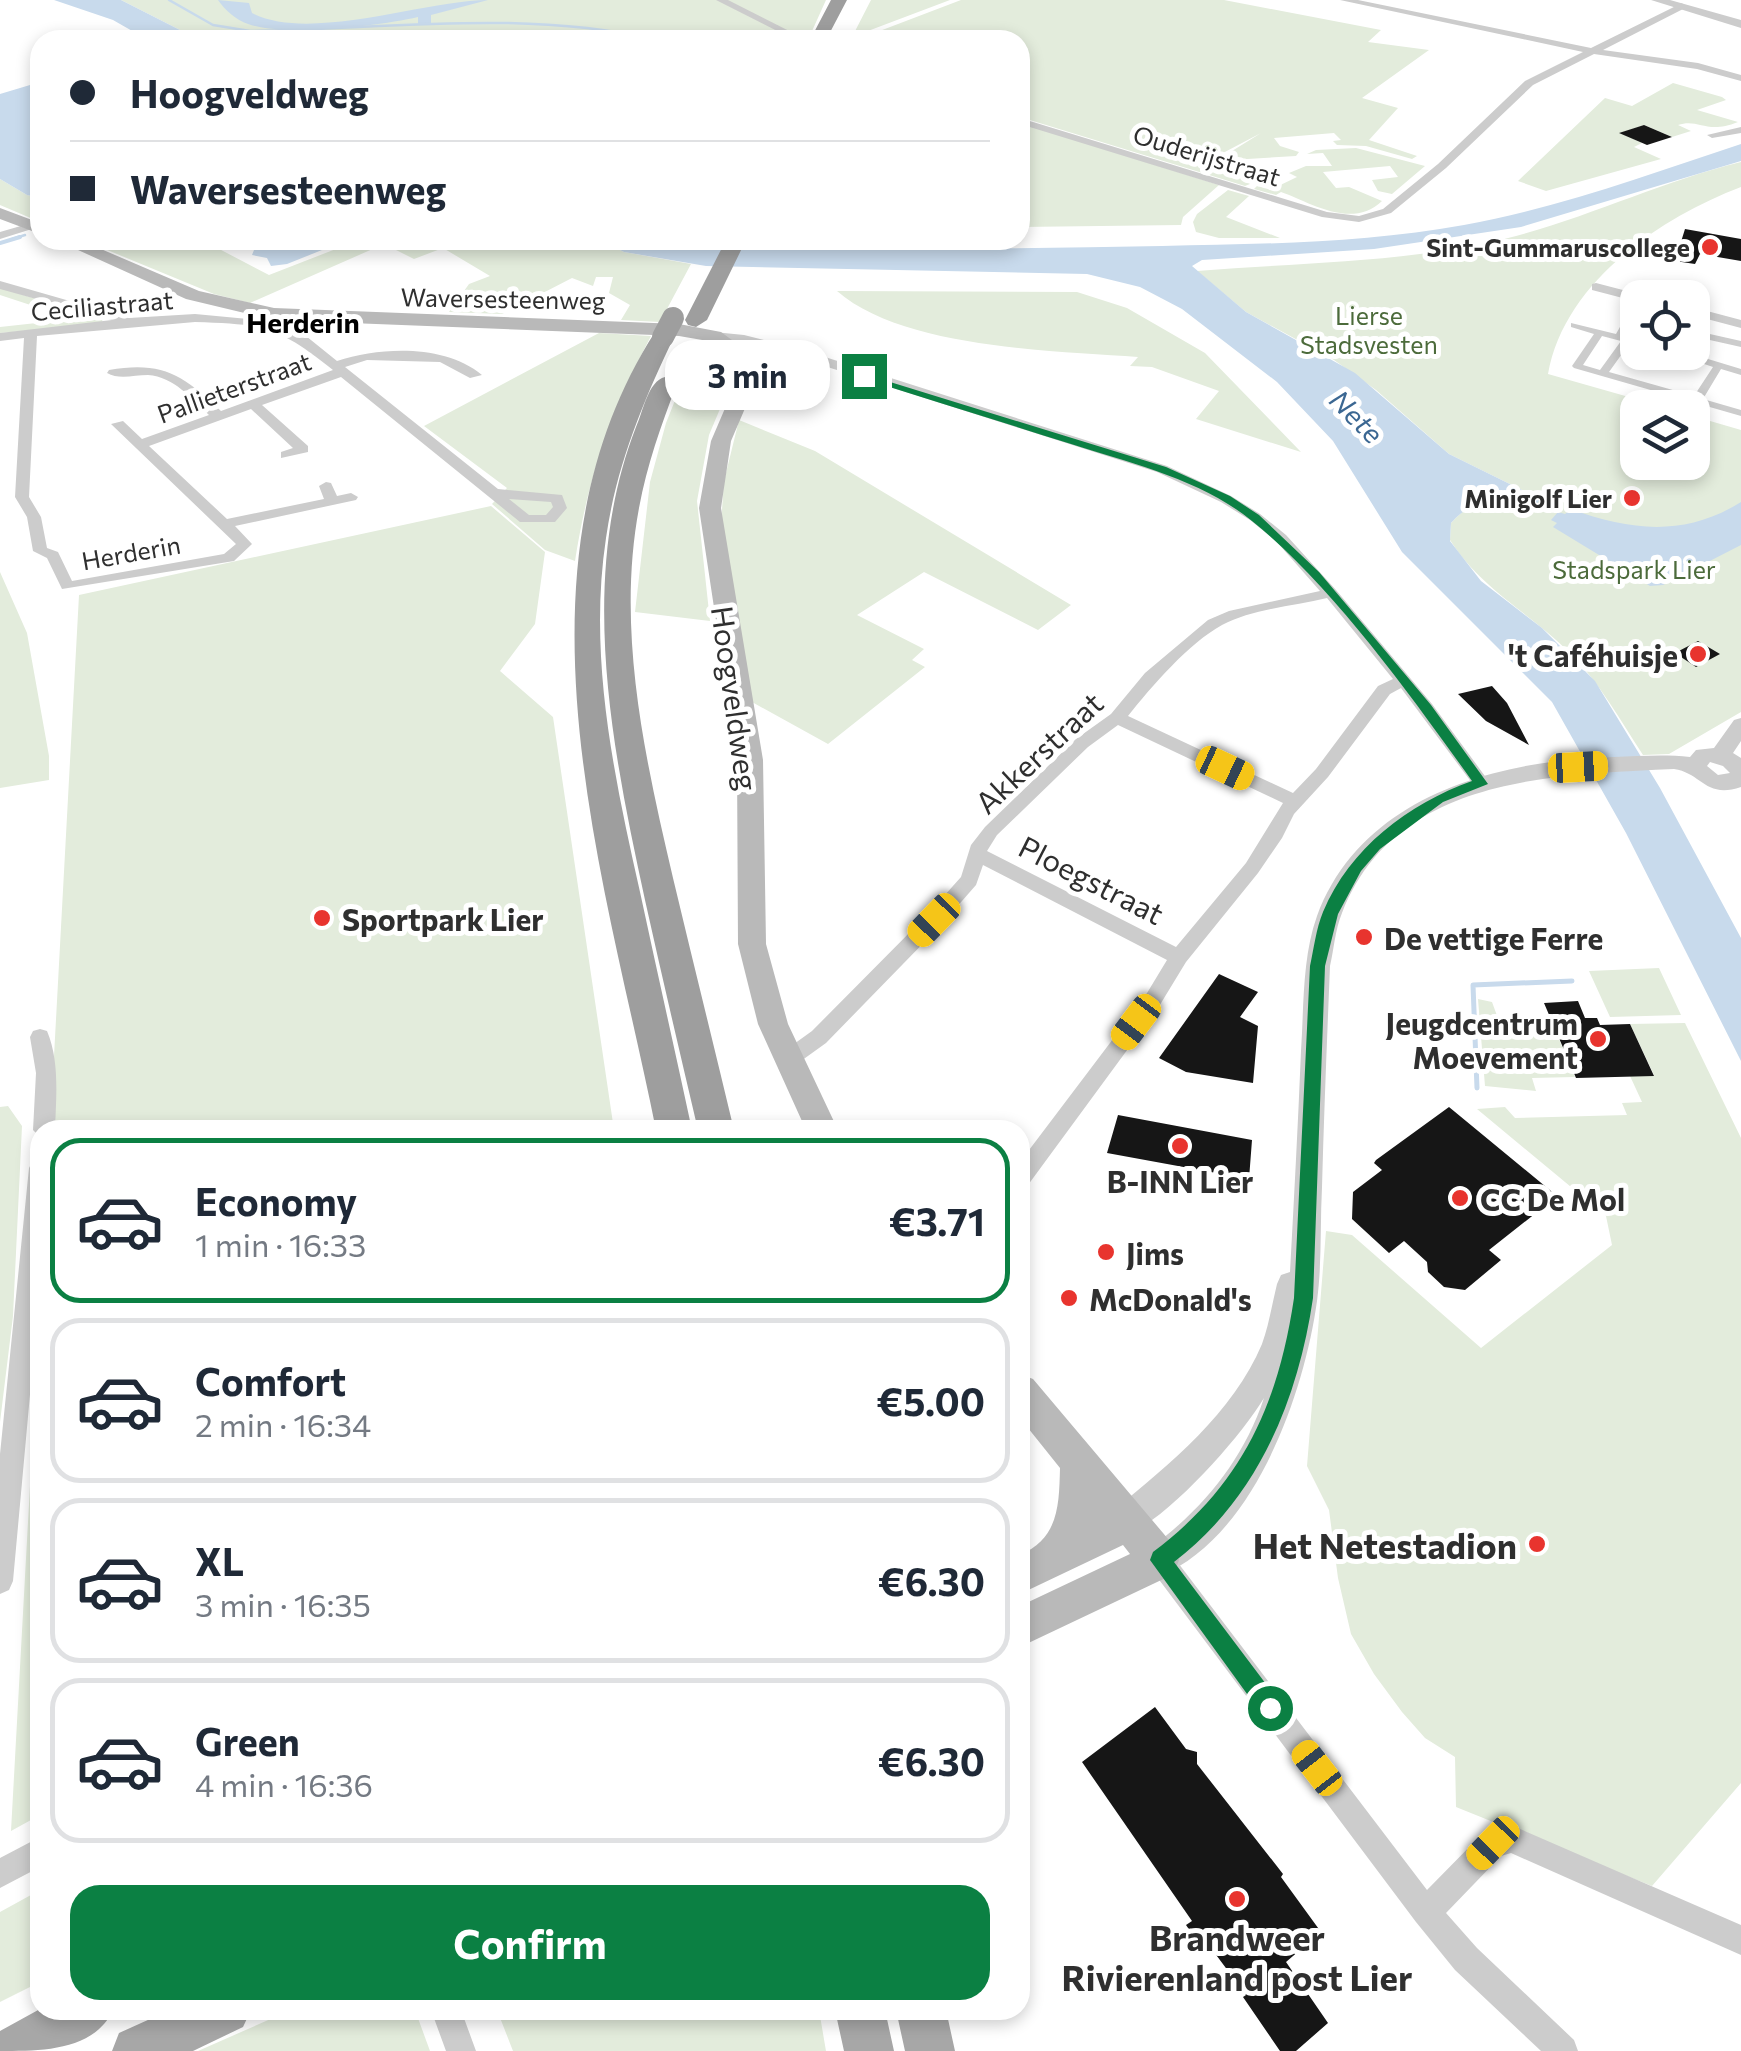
<!DOCTYPE html>
<meta charset="utf-8">
<style>
body{margin:0;font-family:Commissioner,sans-serif;background:#f2f2f3;color:#1f2937;height:100vh;display:flex;flex-direction:column;font-size:38px;white-space:nowrap}
*{box-sizing:border-box;margin:0}
p{font-size:32px;color:#747a83}
.icon{flex:none;width:55px;height:55px;fill:none;stroke:currentColor;stroke-width:2;stroke-linecap:round;stroke-linejoin:round}
.map{position:relative;flex:1;overflow:hidden}
.panel{position:absolute;left:30px;top:1120px;width:1000px;height:900px;display:flex;flex-direction:column;background:#fff;border-radius:30px;box-shadow:0 5px 15px #0003}
.panel>*{flex:none}
.banner{position:absolute;left:30px;top:30px;width:1000px;height:220px;border-radius:30px;box-shadow:0 5px 15px #0003;display:grid;align-content:center;height:220px;padding:0 40px;background:#fff}
.controls{position:absolute;left:1620px;top:280px;display:grid;gap:20px}
.controls a{display:grid;place-items:center;width:90px;height:90px;border-radius:20px;background:#fff;box-shadow:0 5px 15px #0003;font-size:50px}
.end{position:absolute;width:45px;height:45px;margin:-22px;border:12px solid #0b8043;background:#fff;box-shadow:0 0 0 5px #fff}
.from{border-radius:50%}
.bubble{position:absolute;height:70px;border-radius:30px;background:#fff;box-shadow:0 5px 15px #0003;font-size:32px;font-weight:700;line-height:70px;text-align:center}
.car{position:absolute;width:30px;height:60px;margin:-30px -15px;border-radius:12px;box-shadow:0 0 8px 2px #0007;background:linear-gradient(#f5c518 24%,#345 0 40%,#f5c518 0 76%,#345 0 86%,#f5c518 0)}
.banner b{display:flex;align-items:center;gap:35px;height:95px;font-size:38px}
.banner b+b{border-top:2px solid #e0e1e3}
.banner i{width:25px;height:25px;background:#1f2937}
ul{padding:18px 0 0;list-style:none}
li{display:flex;align-items:center;gap:30px;height:165px;margin:0 20px 15px;padding:0 20px;border:5px solid #e0e1e3;border-radius:30px}
li div{flex:1}
li b{display:block;font-size:38px}
li em{font-style:normal;font-weight:700}
li.selected{border-color:#0b8043}
li>.icon{width:90px;height:90px;stroke-width:1.5}
.action{display:flex;gap:20px;margin-top:auto;padding:20px 40px}
.action a{flex:1;height:115px;border-radius:30px;background:#0b8043;color:#fff;font-size:40px;font-weight:700;line-height:115px;text-align:center}
.map>svg:first-child{display:block}
.green{fill:#e3ecdc}
.water{fill:#c8daec}
.lines{fill:none;stroke-linecap:round;stroke-linejoin:round}
.stream-far2{stroke:#c8daec;stroke-width:2.5}
.stream-far1{stroke:#c8daec;stroke-width:4}
.stream{stroke:#c8daec;stroke-width:5}
.building{fill:#161616}
.pedestrian{fill:#ccc;fill-rule:evenodd}
.minor{fill:#ccc;fill-rule:evenodd}
.tertiary{fill:#ccc;fill-rule:evenodd}
.secondary{fill:#b9b9b9;fill-rule:evenodd}
.primary{fill:#a7a7a7;fill-rule:evenodd}
.trunk{fill:#9e9e9e;fill-rule:evenodd}
.trunk-bridge{stroke:#9e9e9e;stroke-width:22}
.route{fill:#0b8043}
.poi-dot{fill:#e8342e;stroke:#fff;stroke-width:4}
.labels{text-anchor:middle;dominant-baseline:central;stroke-width:10;stroke-linejoin:round;paint-order:stroke}
.far-street-label{font-size:25px;fill:#2f2f2f;stroke:#fff}
.far-poi-label{font-size:25px;font-weight:bold;fill:#2f2f2f;stroke:#fff;text-anchor:end}
.far-park-label{font-size:25px;fill:#4c6b3b;stroke:#fff}
.far-neighbourhood-label{font-size:28px;font-weight:bold;fill:#000;stroke:#fff}
.far-water-label{font-size:28px;font-style:italic;fill:#3b6792;stroke:#fff}
.poi-label{font-size:30px;font-weight:bold;fill:#2f2f2f;stroke:#fff;text-anchor:start}
.street-label{font-size:30px;fill:#2f2f2f;stroke:#fff}
.near-poi-label{font-size:35px;font-weight:bold;fill:#2f2f2f;stroke:#fff;text-anchor:end}
</style>
<div class="map">
<svg width="1741" height="2051" viewBox="0 0 1741 2051">
<rect width="100%" height="100%" fill="#fff"/>
<path class="green" d="M121,0H826L808,40H604L456,32L325,40H217L182,31Z
M871,0H950L852,37Z
M961,0H1224L1381,30L1368,42L1429,50L1362,98L1398,108L1369,140L1417,156L1412,159L1366,146L1337,145L1333,141L1341,140L1334,133L1274,138L1280,146L1299,152L1296,156L1231,160L1224,156L1261,133L1202,164L1231,176L1263,170L1272,175L1245,186L1020,117V40H866L877,32Z
M1673,83L1722,97L1726,100L1697,110L1738,122C1706,135 1699,118 1678,125L1691,131L1672,137L1644,125L1621,133L1642,143L1634,147L1661,159L1546,191L1518,181L1605,98L1632,106Z
M1020,122L1219,185L1183,217L1181,225L1020,227Z
M1356,148L1425,166L1392,194L1378,191L1372,180L1398,177L1390,166L1323,172L1336,188L1349,187L1382,201C1351,231 1306,200 1281,192L1276,195L1254,189L1258,185L1270,190L1297,177L1289,173L1306,166H1332L1323,153L1307,154L1316,150Z
M1741,162V187C1659,218 1564,283 1548,374L1664,407L1638,408V462H1692L1693,416L1741,430V712L1669,754L1643,755C1620,720 1600,683 1570,653C1530,613 1481,589 1450,540L1451,523C1473,498 1490,501 1517,515L1536,497L1449,454L1376,390L1334,360L1246,312L1197,271C1294,263 1391,263 1486,243C1574,225 1654,183 1741,162Z
M0,179L27,195L40,198V222L0,205Z
M1228,190L1249,196L1226,217L1280,238H1219L1196,232L1193,222L1197,214Z
M83,240H202L269,275L359,240H600L624,252L691,264L660,322L621,320L630,305L609,293L613,277H596L593,286L572,278L502,314L449,312L469,284L490,276L443,248L414,259L384,244L250,303L214,294Z
M0,288L103,319L100,325L0,333V327L73,319L0,295Z
M837,291L1077,292L1127,308L1205,353L1301,452L1196,419L1219,391L1152,367L1130,366L1138,357C1053,351 902,348 837,291Z
M599,333L651,336C611,412 588,477 575,561L545,550L492,504L507,488L424,426Z
M697,345L727,362L733,378L709,435L697,501L710,621L635,612L650,482L666,423Z
M739,420L815,451L1071,605L1038,630L924,572L857,615L924,649L912,660L925,667L828,744L752,702L721,524L724,481Z
M491,506L545,552L535,624L500,671L553,717L614,1130H50L79,595Z
M0,572L27,633L49,756V780L0,788Z
M1659,968L1681,1015L1610,1017L1589,971Z
M1478,999L1492,1002L1503,1032L1555,1030L1575,1077L1532,1078L1536,1091L1485,1086Z
M1685,1023L1741,1138V1783L1652,1886L1456,1807L1455,1757L1425,1738L1402,1712L1374,1674L1351,1634L1338,1578L1329,1510L1307,1466L1326,1231L1352,1235L1481,1348L1612,1245L1606,1216L1477,1109L1505,1107L1515,1118L1627,1115L1622,1103L1642,1102L1630,1076L1654,1075L1630,1024Z
M8,1106L22,1126L13,1316L0,1422V1107Z
M40,1304V1815L11,1831Z
M40,1890V1982L0,2002V1912Z
M291,2010H415L430,2051H198Z
M497,2010H819L826,2051H513Z"/>
<path class="water" d="M54,0H121L182,31L217,40H148L113,20Z
M218,0L249,3L252,13C309,43 426,0 488,0L431,15V23L418,24V17C379,26 285,37 248,24C236,20 225,10 218,0Z
M456,32L604,40H325Z
M40,82V198L27,195L0,179V94Z
M1741,144V161L1521,227L1374,249L1202,260L1192,266L1246,312L1355,373L1449,454L1540,499L1534,509L1522,516C1493,501 1474,497 1451,523L1450,541L1481,581L1542,628L1595,681L1660,788L1741,938V1061L1626,833L1552,702L1402,552L1333,441L1277,382L1182,309L1140,287L1087,274L706,266L624,252L600,240C656,240 710,247 766,248C898,249 1030,249 1162,246C1263,244 1364,243 1464,225C1559,208 1650,174 1741,144Z
M279,240H347L287,264L271,266L267,258L252,255L254,250Z
M1741,502V545L1663,585L1650,586L1553,527L1557,523L1551,520L1558,512L1565,514L1571,509C1631,531 1685,537 1741,502Z"/>
<g class="lines">
<path class="stream-far2" d="M169,0L213,25L250,31C388,29 522,9 658,40
M12,239L25,235"/>
<path class="stream-far1" d="M0,243L20,237"/>
<path class="stream" d="M1477,1088L1473,985L1572,981"/>
</g>
<path class="building" d="M1644,125L1672,137L1647,145L1619,133Z
M1685,229L1741,239V261L1700,254L1695,264L1675,261Z
M1698,641L1720,654L1696,667L1675,653Z
M1492,686L1507,703L1529,745L1486,721L1458,694Z
M1219,974L1258,992L1240,1017L1258,1026L1253,1083L1186,1072L1159,1058Z
M1578,1001L1585,1018H1597L1600,1025L1630,1024L1654,1076L1576,1078L1544,1003Z
M1449,1107L1557,1196L1549,1203L1551,1210L1541,1209L1489,1250L1501,1260L1465,1290L1444,1287L1428,1272L1427,1262L1404,1241L1389,1253L1352,1219L1353,1192L1382,1170L1374,1163L1376,1160Z
M1118,1115L1252,1140L1249,1179L1107,1153Z
M1155,1707L1186,1749L1197,1752V1764L1283,1874L1281,1877L1321,1932L1286,1962L1328,2023L1296,2051H1280L1243,1997L1246,1995L1205,1940L1199,1944L1186,1925L1192,1921L1082,1762Z"/>
<g class="lines">
<path class="pedestrian" d="M1630,309L1638,311L1624,336L1638,340V346L1629,344L1609,372L1694,396L1713,367L1669,352H1685L1741,369V375L1721,369L1703,399L1741,410V416L1574,368L1572,366L1594,334L1571,327V323L1616,334ZM1602,336L1621,341L1600,370L1583,365Z
M1692,330L1741,341V347L1692,336Z"/>
<path class="minor" d="M716,0H728L807,40H795Z
M1340,0H1358L1591,48L1682,3L1685,8L1603,50L1698,63L1741,75V81L1697,69L1594,54L1533,85L1446,168L1391,213L1359,222L1322,217L1020,124V118L1327,212L1359,216L1383,209L1438,164L1525,81L1583,52Z
M1741,127V133L1712,138L1707,135Z
M31,223L35,224V228L0,239V232Z
M0,281L129,318L195,314L269,321L301,332L337,361C381,347 444,344 482,375L470,378L440,362L367,360L345,367L498,489L562,495L567,508L555,522H520L341,377L262,405L308,446V452L281,458V452L293,448L251,409L149,446L227,519L324,499L319,486L326,482L331,483L337,496L351,493L358,497L356,500L235,526L252,544L234,561L62,589L47,558L33,551L27,517L15,497L24,338L0,341V333L112,320L0,289ZM195,322C265,324 279,327 333,370L221,411C183,375 163,361 109,370L107,373C119,380 134,375 148,375C174,377 191,398 209,415L142,439L123,421L111,424L236,544L224,554L72,581L58,552L47,548L41,517L29,497L37,336ZM509,499L551,502L553,507L546,515H529Z
M1596,283L1642,295L1644,298H1638V302L1592,290V284Z
M1692,307L1741,320V328L1692,315Z
M714,332L744,335L803,350L1167,466L1231,496L1260,514L1286,535L1336,590L1432,704L1490,783L1487,787H1475L1401,688L1390,694L1328,777L1294,814L1282,838L1258,873L1186,962L1158,1008L1028,1185L1020,1188V1162L1144,998L1167,960L983,865L976,885L941,925L826,1043L794,1066H780L777,1060L780,1054L812,1031L927,915L961,877L971,845L985,827L1076,739L1111,714L1145,673L1208,620L1229,611L1320,591L1276,541L1250,520L1221,502L1157,472L793,356L744,343L710,339L708,336ZM1327,598L1393,679L1378,686L1316,769L1293,793L1128,716C1151,687 1189,643 1222,625C1252,609 1294,606 1327,598ZM1118,725L1283,803L1246,863L1176,947L987,851L997,835L1088,747Z
M40,1029L47,1031C60,1062 56,1098 55,1130H40V1137L33,1130L36,1073L30,1037L33,1031Z
M40,1159V1285L13,1581L9,1590L0,1594V1454L29,1168L32,1162Z
M1160,1547L1169,1551L1427,1890L1483,1833L1511,1825L1741,1925V1955L1511,1853L1501,1856L1446,1913L1477,1948L1574,2040L1578,2051H1541L1455,1970L1416,1922L1151,1569L1147,1560L1151,1551Z
M40,1837V1867L0,1888V1858Z
M431,2010H461L476,2051H446Z"/>
<path class="tertiary" d="M1651,0H1670L1741,20V28Z
M1741,718V741L1733,753L1741,758V787C1705,799 1702,773 1674,769C1552,775 1395,776 1342,913C1335,930 1334,949 1330,966C1327,1040 1324,1113 1322,1187C1320,1225 1322,1264 1317,1301C1304,1395 1254,1537 1160,1576L1149,1571L1144,1560L1149,1549C1202,1510 1243,1461 1264,1398C1240,1438 1168,1519 1125,1536L1114,1532L1109,1521L1114,1510C1170,1464 1233,1413 1262,1344C1269,1325 1272,1304 1277,1284L1281,1275L1290,1272C1294,1198 1298,1125 1301,1051C1304,1007 1302,958 1317,916C1362,795 1499,760 1614,757C1639,756 1665,754 1690,757L1696,750L1714,748L1734,720ZM1710,762L1723,766L1730,773L1718,775L1707,766Z"/>
<path class="secondary" d="M0,208L40,223V234L0,219Z
M56,240H80L199,291L274,308L679,324L721,332L751,354L758,378L731,441L721,508L763,760L766,944L788,1024L838,1130H806L758,1024L738,944L737,760L699,508L711,441L738,378L735,360L708,341L679,336L274,320L186,299Z
M1020,1374L1033,1379L1174,1546L1179,1560L1174,1574L1020,1647V1606L1130,1554L1123,1545L1020,1594V1555C1059,1538 1059,1505 1060,1468L1020,1418Z"/>
<path class="primary" d="M40,2009V2010H113C94,2051 42,2051 0,2051V2031Z
M170,2010H251L243,2027L193,2051H112L119,2033Z
M835,2010H885L894,2051H844Z
M896,2010H946L955,2051H905Z"/>
<path class="trunk" d="M831,0H847L826,40H810Z
M726,240H746L707,320L696,327L688,325L685,320Z
M663,330L674,337C643,401 616,467 606,538C588,657 614,776 640,892C657,971 675,1051 692,1130H656C605,876 502,571 655,332Z
M665,377L677,384C661,425 647,465 639,508C616,631 645,758 673,878C693,962 714,1046 734,1130H698C680,1053 662,977 645,900C612,747 577,579 636,427C643,412 648,381 665,377Z"/>
<path class="trunk-bridge" d="M663,337L673,318"/>
</g>
<path class="route" d="M861,373L1166,467L1230,496L1259,515L1319,572L1431,705L1488,784L1443,802L1380,849L1361,871L1338,914L1325,966L1313,1298C1298,1400 1258,1498 1174,1562L1278,1700L1282,1708L1278,1716L1270,1719L1263,1716L1150,1560L1153,1552C1241,1486 1278,1406 1294,1298L1310,966C1314,948 1316,929 1323,912C1350,848 1408,804 1472,781C1412,697 1332,585 1252,521C1202,480 1131,463 1071,444C1001,422 931,400 861,378Z"/>
<g class="poi-dot">
<circle cx="1710" cy="247" r="10"/>
<circle cx="1632" cy="498" r="10"/>
<circle cx="1698" cy="654" r="10"/>
<circle cx="322" cy="918" r="10"/>
<circle cx="1364" cy="937" r="10"/>
<circle cx="1598" cy="1039" r="10"/>
<circle cx="1180" cy="1146" r="10"/>
<circle cx="1460" cy="1198" r="10"/>
<circle cx="1106" cy="1252" r="10"/>
<circle cx="1069" cy="1298" r="10"/>
<circle cx="1537" cy="1544" r="10"/>
<circle cx="1237" cy="1899" r="10"/>
</g>
<g class="labels">
<g class="far-street-label">
<text transform="translate(1207 155) rotate(17)">Ouderijstraat</text>
<text transform="translate(503 298) rotate(1)">Waversesteenweg</text>
<text transform="translate(102 305) rotate(-5)">Ceciliastraat</text>
<text transform="translate(234 387) rotate(-20)">Pallieterstraat</text>
<text transform="translate(131 552) rotate(-10)">Herderin</text>
</g>
<g class="far-poi-label">
<text x="1690" y="247">Sint-Gummaruscollege</text>
<text x="1612" y="498">Minigolf Lier</text>
</g>
<g class="far-park-label">
<text x="1369" y="315">Lierse<tspan x="1369" dy="29">Stadsvesten</tspan></text>
<text x="1634" y="569">Stadspark Lier</text>
</g>
<g class="far-neighbourhood-label">
<text x="303" y="322">Herderin</text>
</g>
<g class="far-water-label">
<text transform="translate(1357 416) rotate(45)">Nete</text>
</g>
<g class="poi-label">
<text x="1678" y="654" text-anchor="end">'t Caféhuisje</text>
<text x="342" y="918">Sportpark Lier</text>
<text x="1384" y="937">De vettige Ferre</text>
<text x="1578" y="1022" text-anchor="end">Jeugdcentrum<tspan x="1578" dy="34">Moevement</tspan></text>
<text x="1180" y="1180" text-anchor="middle">B-INN Lier</text>
<text x="1480" y="1198">CC De Mol</text>
<text x="1126" y="1252">Jims</text>
<text x="1089" y="1298">McDonald's</text>
</g>
<g class="street-label">
<text transform="translate(736 698) rotate(82)">Hoogveldweg</text>
<text transform="translate(1038 752) rotate(-43)">Akkerstraat</text>
<text transform="translate(1092 879) rotate(27)">Ploegstraat</text>
</g>
<g class="near-poi-label">
<text x="1517" y="1544">Het Netestadion</text>
<text x="1237" y="1936" text-anchor="middle">Brandweer<tspan x="1237" dy="40">Rivierenland post Lier</tspan></text>
</g>
</g>
</svg>
<div class="controls">
<a><svg class="icon" aria-label="locate" viewBox="0 0 24 24"><circle cx="12" cy="12" r="6"/><path d="M12 2v4M12 18v4M2 12h4M18 12h4"/></svg></a>
<a><svg class="icon" aria-label="layers" viewBox="0 0 24 24"><path d="M12 4l9 5-9 5-9-5zM3 14l9 5 9-5"/></svg></a>
</div>
<i class="end from" style="left:1270px;top:1708px"></i>
<i class="end" style="left:864px;top:376px"></i>
<div class="bubble" style="left:665px;top:340px;width:165px">3 min</div>
<i class="car" style="left:1578px;top:767px;rotate:87deg"></i>
<i class="car" style="left:1225px;top:768px;rotate:115deg"></i>
<i class="car" style="left:934px;top:920px;rotate:224deg"></i>
<i class="car" style="left:1136px;top:1022px;rotate:217deg"></i>
<i class="car" style="left:1317px;top:1768px;rotate:322deg"></i>
<i class="car" style="left:1493px;top:1843px;rotate:224deg"></i>
<div class="banner">
<b><i class="from"></i>Hoogveldweg</b>
<b><i></i>Waversesteenweg</b>
</div>
<section class="panel">
<ul>
<li class="selected"><svg class="icon" aria-label="car" viewBox="0 0 24 24"><path d="M5 17H2v-5l4-1 3-4h7l3 4 3 1v5h-3M9 17h6M6 11h13"/><circle cx="7" cy="17" r="2"/><circle cx="17" cy="17" r="2"/></svg><div><b>Economy</b><p>1 min · 16:33</p></div><em>€3.71</em></li>
<li><svg class="icon" aria-label="car" viewBox="0 0 24 24"><path d="M5 17H2v-5l4-1 3-4h7l3 4 3 1v5h-3M9 17h6M6 11h13"/><circle cx="7" cy="17" r="2"/><circle cx="17" cy="17" r="2"/></svg><div><b>Comfort</b><p>2 min · 16:34</p></div><em>€5.00</em></li>
<li><svg class="icon" aria-label="car" viewBox="0 0 24 24"><path d="M5 17H2v-5l4-1 3-4h7l3 4 3 1v5h-3M9 17h6M6 11h13"/><circle cx="7" cy="17" r="2"/><circle cx="17" cy="17" r="2"/></svg><div><b>XL</b><p>3 min · 16:35</p></div><em>€6.30</em></li>
<li><svg class="icon" aria-label="car" viewBox="0 0 24 24"><path d="M5 17H2v-5l4-1 3-4h7l3 4 3 1v5h-3M9 17h6M6 11h13"/><circle cx="7" cy="17" r="2"/><circle cx="17" cy="17" r="2"/></svg><div><b>Green</b><p>4 min · 16:36</p></div><em>€6.30</em></li>
</ul>
<div class="action"><a>Confirm</a></div>
</section>
</div>
